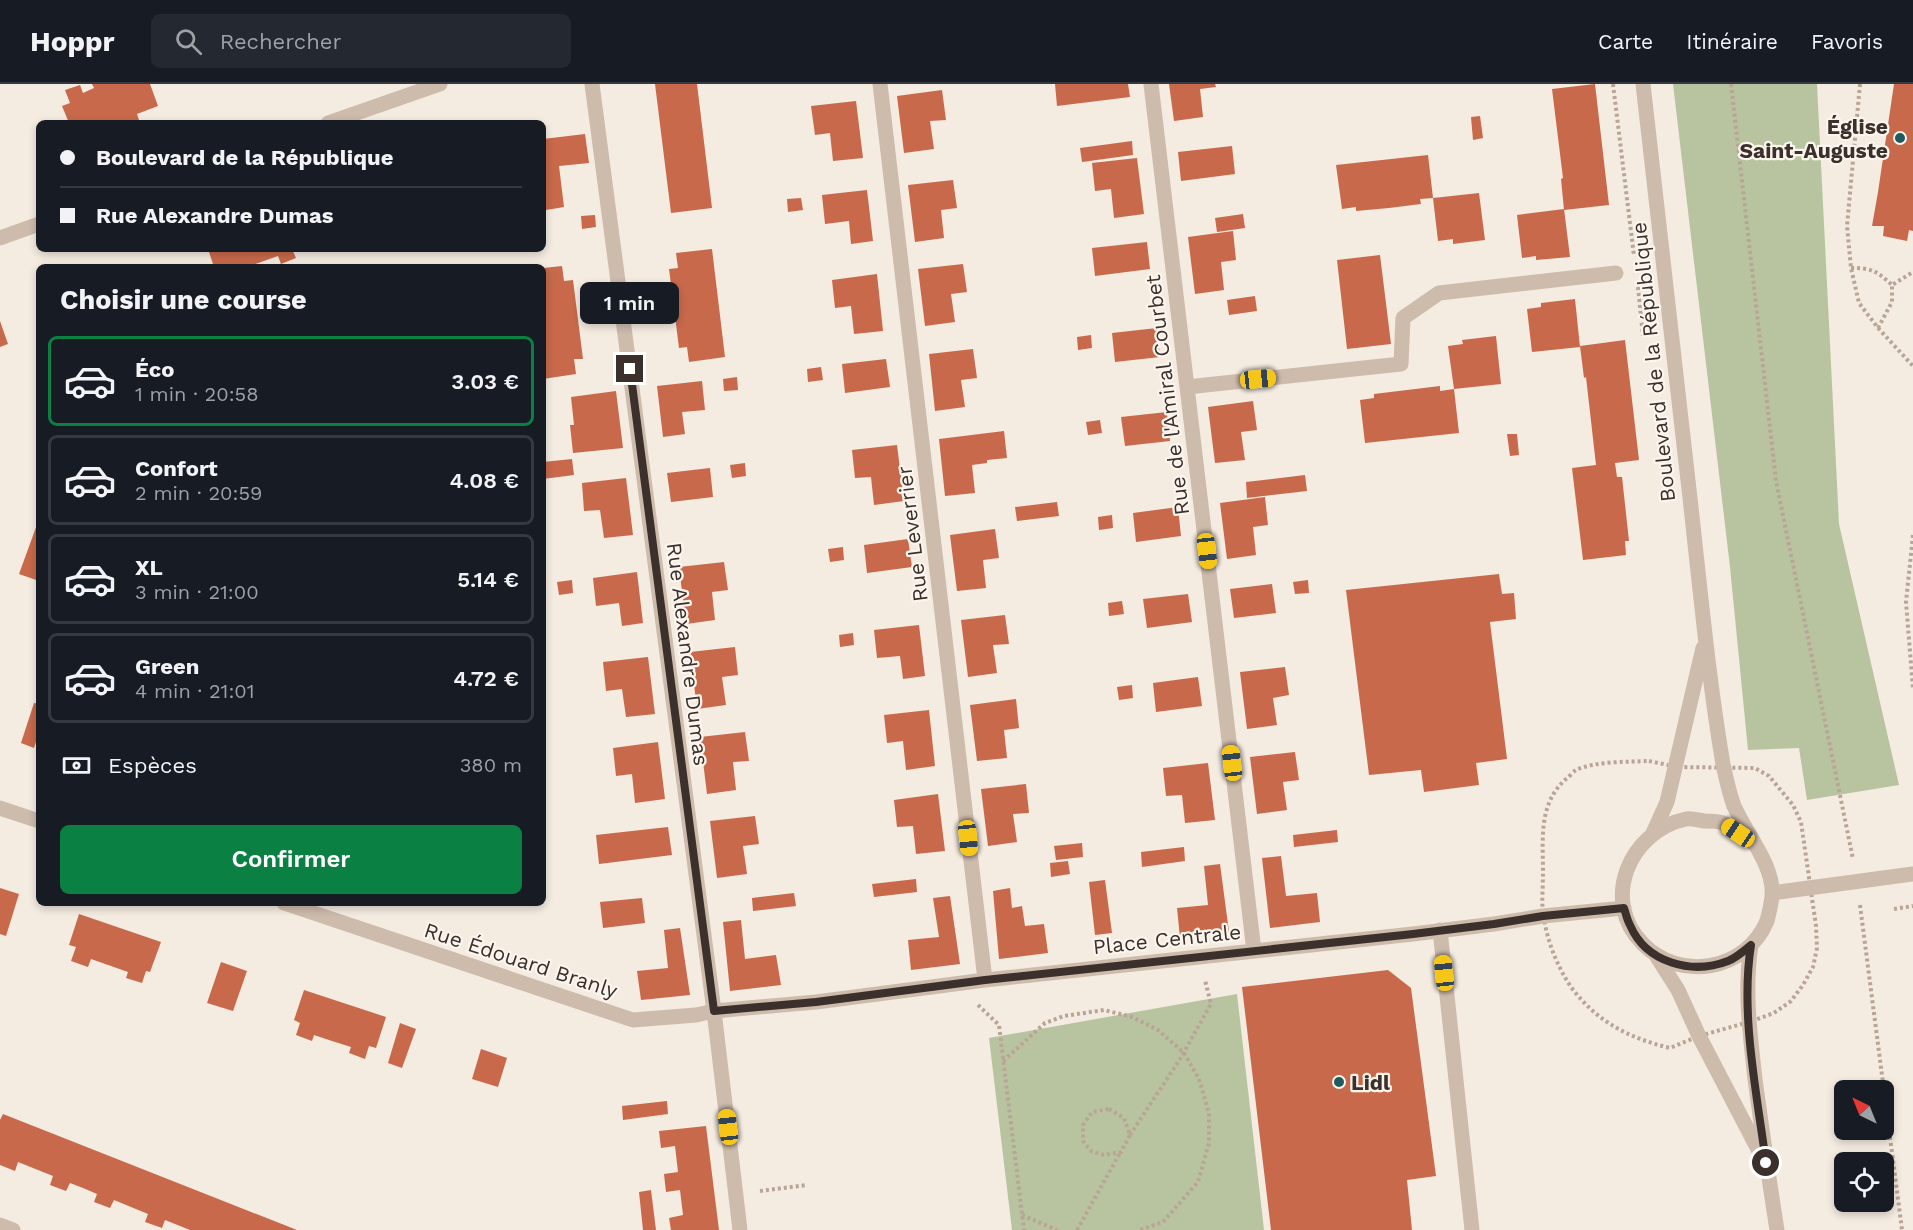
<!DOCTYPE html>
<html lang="fr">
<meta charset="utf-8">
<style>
body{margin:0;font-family:"Work Sans",sans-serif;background:#242831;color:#f1f3f6;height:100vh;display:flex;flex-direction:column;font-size:22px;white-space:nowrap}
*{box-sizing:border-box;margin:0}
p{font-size:20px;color:#9ea1a6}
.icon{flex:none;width:33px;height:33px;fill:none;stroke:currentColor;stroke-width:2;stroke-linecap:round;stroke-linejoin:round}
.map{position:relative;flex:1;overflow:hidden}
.drawer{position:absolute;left:36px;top:180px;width:510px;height:642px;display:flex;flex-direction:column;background:#171b24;border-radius:9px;box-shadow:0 3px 9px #0003}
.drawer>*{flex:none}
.banner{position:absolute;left:36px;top:36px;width:510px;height:132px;border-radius:9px;box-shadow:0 3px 9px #0003;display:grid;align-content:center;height:132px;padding:0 24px;background:#171b24}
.needle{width:39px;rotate:317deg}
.buttons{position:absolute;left:1834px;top:996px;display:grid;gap:12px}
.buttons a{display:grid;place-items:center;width:60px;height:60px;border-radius:9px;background:#171b24;box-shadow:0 3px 9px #0003;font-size:30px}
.end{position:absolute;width:27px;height:27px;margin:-14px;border:8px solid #3b302b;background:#fff;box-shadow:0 0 0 3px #fff}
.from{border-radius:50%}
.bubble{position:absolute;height:42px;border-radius:9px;background:#171b24;box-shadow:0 3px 9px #0003;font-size:20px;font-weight:600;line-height:42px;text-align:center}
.car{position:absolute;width:18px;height:36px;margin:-18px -9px;border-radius:8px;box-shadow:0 0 4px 2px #0007;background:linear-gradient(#f5c518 24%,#345 0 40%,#f5c518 0 76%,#345 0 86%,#f5c518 0)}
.banner b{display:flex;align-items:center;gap:21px;height:57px;font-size:22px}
.banner b+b{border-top:2px solid #363941}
.banner i{width:15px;height:15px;background:#f1f3f6}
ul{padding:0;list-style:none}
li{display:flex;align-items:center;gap:18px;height:90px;margin:0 12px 9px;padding:0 12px;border:3px solid #363941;border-radius:9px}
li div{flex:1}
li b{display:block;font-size:22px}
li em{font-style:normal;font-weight:600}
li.selected{border-color:#0b8043}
li>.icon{width:54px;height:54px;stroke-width:1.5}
h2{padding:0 24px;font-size:27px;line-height:72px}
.pay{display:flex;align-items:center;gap:15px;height:66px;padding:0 24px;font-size:22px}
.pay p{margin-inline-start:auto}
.button{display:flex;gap:12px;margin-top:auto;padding:12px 24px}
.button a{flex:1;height:69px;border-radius:9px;background:#0b8043;color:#fff;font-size:24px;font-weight:600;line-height:69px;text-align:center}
header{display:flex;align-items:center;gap:36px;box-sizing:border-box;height:84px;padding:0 30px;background:#171b24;border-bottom:2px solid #363941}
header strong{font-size:28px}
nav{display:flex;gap:33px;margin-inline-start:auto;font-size:21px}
.search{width:420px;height:54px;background:#242831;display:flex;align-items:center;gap:15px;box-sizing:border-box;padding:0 21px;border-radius:9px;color:#9ea1a6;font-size:22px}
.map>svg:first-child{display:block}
.green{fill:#b8c4a0}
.building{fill:#c8694b}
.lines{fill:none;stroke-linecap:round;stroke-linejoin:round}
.path{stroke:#b9a596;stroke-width:4;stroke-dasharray:3 3;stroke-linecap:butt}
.minor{stroke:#cdbbac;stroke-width:15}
.route{stroke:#3b302b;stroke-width:8}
.poi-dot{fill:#1f5a5e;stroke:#fbf5ee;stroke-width:2}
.labels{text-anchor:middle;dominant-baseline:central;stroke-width:4.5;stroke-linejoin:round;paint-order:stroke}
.poi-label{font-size:21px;font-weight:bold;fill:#3b302b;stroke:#fbf5ee;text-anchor:end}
.street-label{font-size:21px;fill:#3b302b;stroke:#fbf5ee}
</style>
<header>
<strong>Hoppr</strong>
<div class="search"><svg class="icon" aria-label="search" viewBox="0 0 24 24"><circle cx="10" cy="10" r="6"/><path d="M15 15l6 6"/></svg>Rechercher</div>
<nav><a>Carte</a><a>Itinéraire</a><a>Favoris</a></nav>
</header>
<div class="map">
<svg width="1913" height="1146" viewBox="0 0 1913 1146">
<rect width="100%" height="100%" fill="#f4ebe1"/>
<path class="green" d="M1673,0H1817L1839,440L1899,701L1807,716L1799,664L1748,666L1730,483Z
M1237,910L1264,1146H1012L989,954Z"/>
<path class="building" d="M92,0H150L158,22L137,30L139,36L132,39H69L62,22L70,19L65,6L80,1L83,9L94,4Z
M655,0H697L712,124L671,129Z
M1055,0H1128L1130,13L1057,22Z
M1169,0H1215L1216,3L1200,5L1203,33L1174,37Z
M1595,0L1609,121L1564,126L1561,95L1563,94L1552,5Z
M1894,0H1913V147L1909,146L1907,157L1883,152L1884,142H1872L1878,108Z
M942,6L946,36L930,37L934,65L904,69L897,12Z
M856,17L863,74L833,77L830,49L815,51L811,22Z
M1480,32L1483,54L1473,56L1471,33Z
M585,50L589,79L559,82L564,123L546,126L543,104V55Z
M1132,57L1133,71L1082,78L1080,64Z
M1232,62L1235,90L1181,97L1178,68Z
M1428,71L1433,114L1420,115L1421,120L1389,124L1356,127V123L1342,125L1336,81Z
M1137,74L1144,130L1114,134L1111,105L1095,107L1092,79Z
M953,96L957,124L941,126L944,154L915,158L908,101Z
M867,106L873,157L851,160L849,137L825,140L822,111Z
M1479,109L1485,156L1453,160V155L1438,157L1433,114Z
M801,114L803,126L788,128L787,115Z
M1564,125L1570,173L1536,176V172L1522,174L1517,131Z
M1243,130L1245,144L1217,148L1215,134Z
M595,131L596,143L582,145L581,132Z
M1233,147L1236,176L1221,178L1224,206L1195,210L1188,153Z
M1147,158L1150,185L1095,192L1092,164Z
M208,165H292L296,174L281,180L278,172L247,183H214Z
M712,165L725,273L689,278L687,263L679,264L669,185L678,184L676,169Z
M1380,171L1391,260L1347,265L1337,176Z
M963,180L967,208L951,210L955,238L925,242L918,185Z
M562,182L564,197L573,196L583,275H574L576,290L543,295V184Z
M877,190L883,247L854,250L851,222L835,224L832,196Z
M1255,212L1257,227L1229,231L1227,216Z
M1575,215L1580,263L1532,268L1527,225L1541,223V219Z
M0,237L8,260L0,263Z
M1157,244L1160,273L1115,278L1112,249Z
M1091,251L1092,264L1078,266L1077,253Z
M1496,252L1501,300L1454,305L1459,349L1365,359L1360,316L1374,314V310L1440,302V307L1454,305L1448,262L1463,260L1462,256Z
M1625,256L1639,376L1615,379L1617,393H1622L1629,457H1625L1626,471L1583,476L1572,384L1596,381L1586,293L1584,294L1580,262Z
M973,265L977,294L961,296L965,323L935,327L929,270Z
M886,275L890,303L845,309L842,280Z
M821,283L823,296L808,298L807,285Z
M737,293L738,306L724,307L723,295Z
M702,297L705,326L682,328L685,350L663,353L657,302Z
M616,307L623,364L573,369L570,341H574L571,313Z
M1253,317L1257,346L1241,348L1245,376L1215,379L1208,323Z
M1167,328L1170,357L1125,362L1121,333Z
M1100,336L1102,349L1088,351L1086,338Z
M1004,347L1007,374L987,376V379L972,381L975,409L945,412L939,355Z
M1507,350H1517L1519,371L1510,372Z
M897,361L904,417L874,421L871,393L855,394L852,366Z
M572,375L574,391L543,395V378Z
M745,379L746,392L732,394L730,381Z
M710,384L713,413L671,418L667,389Z
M1305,391L1307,407L1247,414L1246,398Z
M626,394L633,451L604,454L600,426L584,427L582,399Z
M1265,413L1268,441L1253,443L1256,471L1227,475L1220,419Z
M1057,418L1059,432L1017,437L1015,423Z
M1178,423L1181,452L1136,458L1133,429Z
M1112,431L1113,444L1099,446L1098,433Z
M39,435V497L19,490Z
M995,445L999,474L983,476L986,504L957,507L950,451Z
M908,455L912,483L867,489L864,461Z
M843,463L844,476L830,478L828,465Z
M724,478L728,506L712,508L715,536L686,540L679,483Z
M637,488L643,539L622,542L619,519L596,522L593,494Z
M1499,490L1502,510L1514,509L1516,535L1490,538L1507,675L1476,679L1479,701L1424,708L1421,686L1369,691L1346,506Z
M572,496L573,509L559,511L557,498Z
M1308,496L1309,509L1295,510L1293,498Z
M1272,500L1276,529L1234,534L1230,505Z
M1188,510L1192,538L1147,544L1143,515Z
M1122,517L1124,530L1109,532L1108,519Z
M1005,531L1009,560L993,561L997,589L968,593L961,536Z
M919,541L925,592L903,595L900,572L877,574L874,546Z
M853,549L854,561L840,563L839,551Z
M735,563L738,591L722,593L726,621L697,625L690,568Z
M648,573L655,630L626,633L622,605L606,607L603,578Z
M1285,583L1289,611L1273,614L1277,641L1247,645L1240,588Z
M1198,593L1202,622L1156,628L1153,599Z
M1132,601L1133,614L1119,616L1117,603Z
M1016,615L1019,644L1004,646L1007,674L977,677L970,621Z
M34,619L39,620V649L34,664L21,659Z
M929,626L935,682L906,686L903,657L887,659L884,631Z
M745,648L749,677L733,678L736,706L707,710L700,653Z
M658,658L665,715L635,719L632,690L616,692L613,664Z
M1295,668L1299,696L1283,698L1287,726L1257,730L1250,673Z
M1208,679L1215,736L1185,739L1182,711L1166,712L1163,684Z
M1026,700L1029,729L1013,730L1017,758L988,762L981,705Z
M938,710L945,767L916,770L913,742L897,743L894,716Z
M755,732L759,760L743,762L747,790L717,794L710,737Z
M668,743L672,771L599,780L596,751Z
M1337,746L1338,758L1294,763L1293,751Z
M1082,759L1083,773L1056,776L1054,762Z
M1184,763L1185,777L1142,783L1141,768Z
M1281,772L1286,812L1317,809L1320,838L1270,844L1262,774Z
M1068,777L1070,790L1051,793L1050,779Z
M1220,780L1229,848L1180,854L1177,824L1208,821L1204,782Z
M916,795L917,808L874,813L872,800Z
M1105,796L1112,849L1095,851L1089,798Z
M0,804L19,810L6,852L0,850Z
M1010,804L1012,824L1022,822L1025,842L1044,840L1048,869L999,875L993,807Z
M794,809L796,822L753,827L752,814Z
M950,812L960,880L911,886L908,856L939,853L933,814Z
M642,814L645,839L603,844L600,818Z
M79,830L161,858L150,888L146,887L142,899L126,894L128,888L91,875L88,883L71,877L76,863L69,861Z
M741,836L745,875L776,871L781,901L730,907L723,838Z
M680,844L690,911L641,916L637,887L668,884L664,846Z
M221,878L247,887L233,927L207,919Z
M1388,886L1411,904L1436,1092L1407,1096L1412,1146H1271L1242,903Z
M304,906L386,933L376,964L369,962L365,975L349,969L351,963L332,957L314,951L312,957L296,951L300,939L294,936Z
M400,939L416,945L402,984L388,979Z
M481,965L507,974L498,1003L472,995Z
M667,1017L668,1030L623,1036L622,1022Z
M3,1030L241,1124L297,1146H190L165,1136L162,1144L145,1138L148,1130L114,1116L110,1124L94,1118L97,1110L83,1104L70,1099L66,1107L50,1101L53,1092L18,1078L15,1087L0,1081V1036Z
M706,1042L719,1146H671L669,1134L683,1131L680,1106L666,1108L664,1090L678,1088L675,1062L661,1064L659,1047Z
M651,1106L656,1146H643L639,1108Z"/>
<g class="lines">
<path class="path" d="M1613,0L1634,172
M1731,0L1776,397L1853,775
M1860,0L1847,142L1851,184L1859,219L1878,244L1913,282
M1851,184C1872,184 1877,187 1892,201
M1638,203L1643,252
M1878,244L1892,218V201L1913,188
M1913,451L1906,518L1913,605
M1649,677L1677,683L1755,684L1769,692L1793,721L1801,738L1816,842L1817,864L1813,883L1803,901L1791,917L1774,929L1749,938L1699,952L1670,964C1629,954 1597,938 1571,903C1557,882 1548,859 1544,835C1541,821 1543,804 1543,789C1543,755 1538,720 1566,695C1569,693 1573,688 1576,686C1595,677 1628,678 1649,677Z
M1860,821L1902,1146
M1894,825L1913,822
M978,921L999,941L1024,1146
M1003,977L1045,939L1064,932L1104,926L1132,933L1158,946L1184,969L1199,995L1209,1029V1059L1198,1098L1163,1138L1140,1146
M1109,1025L1124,1034L1130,1051L1121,1068L1104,1071L1091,1067L1083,1057V1041L1092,1028Z
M1130,1051L1180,975L1211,920L1205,896
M760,1107L807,1101
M1022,1131L1057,1146
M1077,1146L1120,1069"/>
<path class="minor" d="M592,0L714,927L740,1146
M880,0L985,896
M1151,0L1254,867
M1643,0C1659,138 1674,276 1690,414C1700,503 1708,592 1723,680C1726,694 1729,709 1734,722C1746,750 1775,782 1772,813C1771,820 1769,830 1767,837C1746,887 1680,898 1643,860C1600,817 1629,747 1686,735C1691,734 1698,736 1704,737C1710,737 1718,737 1723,739C1733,742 1744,753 1754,760
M328,39L440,0
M0,154L39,140
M1187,303L1401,280L1403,234L1439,209L1616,189
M0,724L39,737
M1653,749L1667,718L1703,564
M1772,809L1913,790
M284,819L633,936L696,931L714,927L816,918L985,896L1413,850L1494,840L1543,832L1624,824
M1440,846L1472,1146
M1751,861C1744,906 1750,950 1755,995C1762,1046 1769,1096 1777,1146
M1657,873L1678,906L1699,952L1760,1069
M0,1141L13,1146"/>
</g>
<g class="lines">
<path class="route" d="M630,285L714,927L816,918L985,896L1413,850L1494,840L1543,832L1624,824C1626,830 1627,836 1630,841C1646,879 1692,891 1728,877C1736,874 1744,867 1751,861C1740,930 1757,1010 1766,1079"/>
</g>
<g class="poi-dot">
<circle cx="1900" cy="54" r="6"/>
<circle cx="1339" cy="998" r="6"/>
</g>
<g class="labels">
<g class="poi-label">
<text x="1888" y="42">Église<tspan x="1888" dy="24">Saint-Auguste</tspan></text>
<text x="1351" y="998" text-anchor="start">Lidl</text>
</g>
<g class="street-label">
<text transform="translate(1653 278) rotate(-96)">Boulevard de la République</text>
<text transform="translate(1167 311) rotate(-97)">Rue de l'Amiral Courbet</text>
<text transform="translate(912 450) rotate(-97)">Rue Leverrier</text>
<text transform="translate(688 570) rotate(83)">Rue Alexandre Dumas</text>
<text transform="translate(1167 855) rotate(-6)">Place Centrale</text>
<text transform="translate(521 876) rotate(18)">Rue Édouard Branly</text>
</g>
</g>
</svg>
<div class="buttons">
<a><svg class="needle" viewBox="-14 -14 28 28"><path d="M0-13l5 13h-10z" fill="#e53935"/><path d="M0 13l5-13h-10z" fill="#9ea1a6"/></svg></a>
<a><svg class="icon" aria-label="locate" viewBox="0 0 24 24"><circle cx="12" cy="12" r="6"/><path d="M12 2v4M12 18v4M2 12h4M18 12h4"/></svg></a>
</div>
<i class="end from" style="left:1766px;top:1079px"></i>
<i class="end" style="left:630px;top:285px"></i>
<div class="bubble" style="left:580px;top:198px;width:99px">1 min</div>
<i class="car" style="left:1258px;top:295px;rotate:84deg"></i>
<i class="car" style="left:1207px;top:467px;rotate:173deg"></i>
<i class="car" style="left:1232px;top:679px;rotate:353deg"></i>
<i class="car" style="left:1738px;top:749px;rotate:304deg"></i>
<i class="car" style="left:968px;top:754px;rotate:174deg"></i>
<i class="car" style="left:1444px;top:889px;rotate:354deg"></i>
<i class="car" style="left:728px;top:1043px;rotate:353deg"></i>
<div class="banner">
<b><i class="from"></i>Boulevard de la République</b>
<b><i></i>Rue Alexandre Dumas</b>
</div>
<section class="drawer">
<h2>Choisir une course</h2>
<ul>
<li class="selected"><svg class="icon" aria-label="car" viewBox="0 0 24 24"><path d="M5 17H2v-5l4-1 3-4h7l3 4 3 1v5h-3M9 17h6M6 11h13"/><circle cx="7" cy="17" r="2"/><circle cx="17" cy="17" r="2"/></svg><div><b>Éco</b><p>1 min · 20:58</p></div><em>3.03 €</em></li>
<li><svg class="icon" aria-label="car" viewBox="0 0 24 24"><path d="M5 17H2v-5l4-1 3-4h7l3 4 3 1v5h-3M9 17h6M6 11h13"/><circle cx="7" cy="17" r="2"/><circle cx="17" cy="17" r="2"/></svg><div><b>Confort</b><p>2 min · 20:59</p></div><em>4.08 €</em></li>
<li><svg class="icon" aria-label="car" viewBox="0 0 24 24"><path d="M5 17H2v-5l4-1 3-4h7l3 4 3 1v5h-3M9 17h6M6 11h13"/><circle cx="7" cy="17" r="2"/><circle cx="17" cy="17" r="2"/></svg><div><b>XL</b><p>3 min · 21:00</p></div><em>5.14 €</em></li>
<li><svg class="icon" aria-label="car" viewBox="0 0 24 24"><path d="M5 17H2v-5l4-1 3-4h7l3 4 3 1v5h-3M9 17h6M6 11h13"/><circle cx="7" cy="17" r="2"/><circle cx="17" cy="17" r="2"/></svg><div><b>Green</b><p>4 min · 21:01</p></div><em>4.72 €</em></li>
</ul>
<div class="pay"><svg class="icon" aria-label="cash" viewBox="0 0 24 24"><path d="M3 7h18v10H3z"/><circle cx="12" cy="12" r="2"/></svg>Espèces<p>380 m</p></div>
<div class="button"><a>Confirmer</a></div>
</section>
</div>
